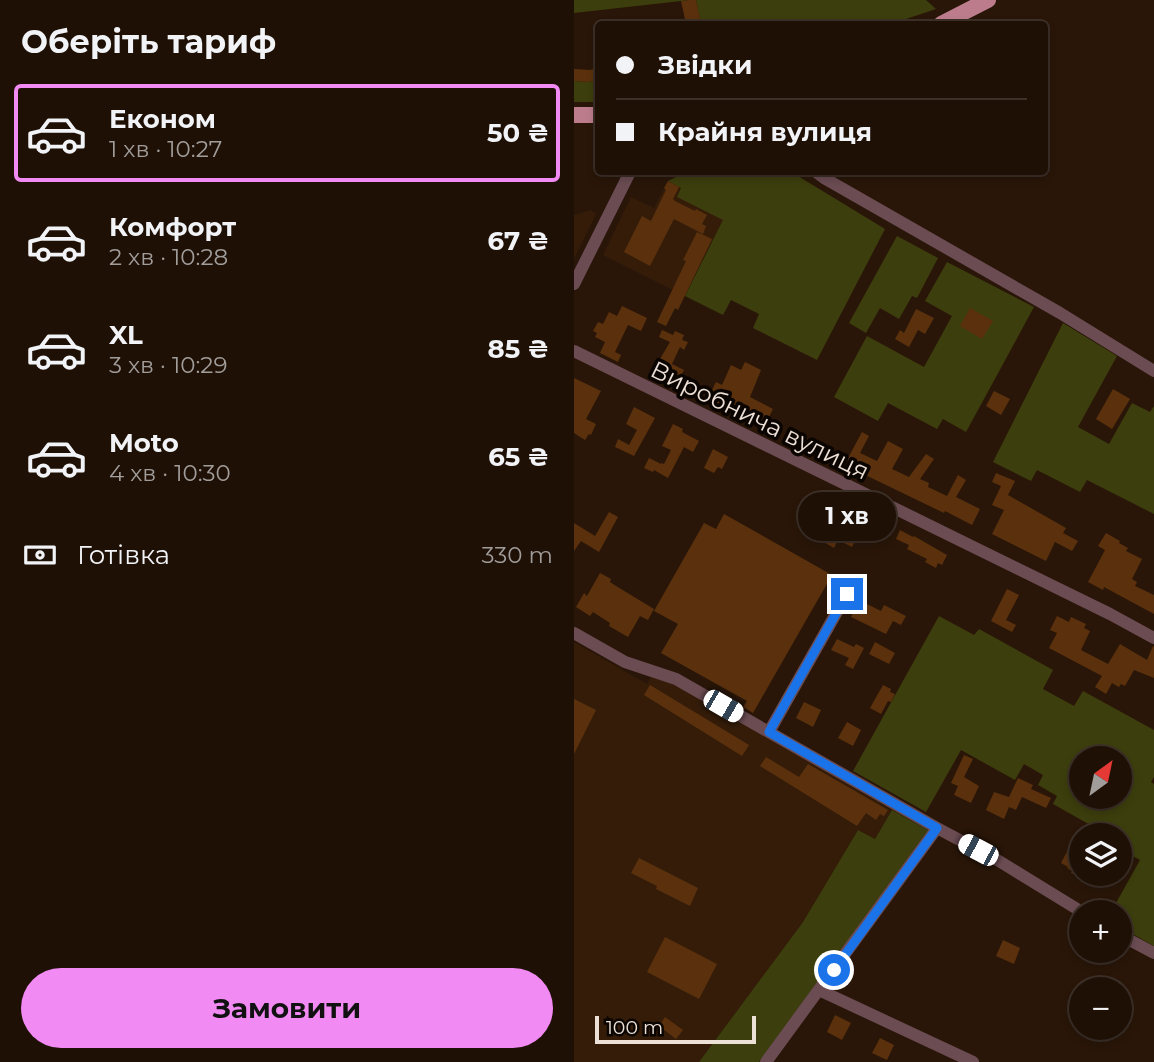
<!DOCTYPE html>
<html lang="uk">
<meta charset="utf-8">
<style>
body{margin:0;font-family:Montserrat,sans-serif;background:#2c1e14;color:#f1f3f6;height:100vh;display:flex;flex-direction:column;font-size:26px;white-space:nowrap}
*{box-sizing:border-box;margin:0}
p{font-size:23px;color:#a19d9b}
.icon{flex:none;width:38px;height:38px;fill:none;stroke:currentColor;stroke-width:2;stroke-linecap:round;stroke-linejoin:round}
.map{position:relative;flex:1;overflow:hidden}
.sheet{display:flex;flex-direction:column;background:#1f1006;width:574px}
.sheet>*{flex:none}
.top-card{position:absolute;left:21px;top:21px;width:453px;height:154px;border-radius:7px;box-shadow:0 4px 10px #0003,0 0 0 2px #3c3028;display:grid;align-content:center;height:154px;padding:0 21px;background:#1f1006}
.needle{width:46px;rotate:33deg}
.buttons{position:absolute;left:495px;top:746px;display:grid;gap:14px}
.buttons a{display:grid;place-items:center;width:63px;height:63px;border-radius:50%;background:#1f1006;box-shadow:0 4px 10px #0003,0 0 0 2px #3c3028;font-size:35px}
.scale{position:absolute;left:21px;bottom:18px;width:161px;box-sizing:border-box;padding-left:7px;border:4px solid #ede0d7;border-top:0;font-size:19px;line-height:24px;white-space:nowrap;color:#ede0d7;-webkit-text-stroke:5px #0b0502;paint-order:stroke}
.end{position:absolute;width:32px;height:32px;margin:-16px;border:9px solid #1a73e8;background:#fff;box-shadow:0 0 0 4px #fff}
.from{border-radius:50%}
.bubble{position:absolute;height:49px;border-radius:24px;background:#1f1006;box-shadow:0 4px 10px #0003,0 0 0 2px #3c3028;font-size:23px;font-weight:700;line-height:49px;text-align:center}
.car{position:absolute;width:21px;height:42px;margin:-21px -10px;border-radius:9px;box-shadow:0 0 5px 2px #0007;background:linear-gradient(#fff 24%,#345 0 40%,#fff 0 76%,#345 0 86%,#fff 0)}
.top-card b{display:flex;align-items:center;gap:24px;height:66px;font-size:26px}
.top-card b+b{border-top:2px solid #3c3028}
.top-card i{width:18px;height:18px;background:#f1f3f6}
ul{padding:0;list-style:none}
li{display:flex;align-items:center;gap:21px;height:98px;margin:0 14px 10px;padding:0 7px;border:4px solid transparent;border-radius:7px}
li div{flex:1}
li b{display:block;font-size:26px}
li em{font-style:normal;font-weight:700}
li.on{border-color:#f28af3}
li>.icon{width:63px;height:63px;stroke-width:1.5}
h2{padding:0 21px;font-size:32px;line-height:84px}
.pay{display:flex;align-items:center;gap:18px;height:77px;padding:0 21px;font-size:26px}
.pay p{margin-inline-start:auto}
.cta{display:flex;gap:14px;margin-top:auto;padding:14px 21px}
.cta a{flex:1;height:80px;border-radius:42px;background:#f28af3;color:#111;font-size:28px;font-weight:700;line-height:80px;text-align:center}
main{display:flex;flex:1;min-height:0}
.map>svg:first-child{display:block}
.built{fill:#341c09}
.green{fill:#3d3e0d;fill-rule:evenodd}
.building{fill:#5b310d}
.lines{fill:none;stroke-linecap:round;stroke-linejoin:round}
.minor{stroke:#6b4c53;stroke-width:12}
.major{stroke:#bc7c8c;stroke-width:16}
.route{stroke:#1a73e8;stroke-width:9}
.labels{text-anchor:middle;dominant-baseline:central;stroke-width:7;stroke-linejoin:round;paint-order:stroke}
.street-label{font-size:24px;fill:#ede0d7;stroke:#0b0502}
</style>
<main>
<section class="sheet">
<h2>Оберіть тариф</h2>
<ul>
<li class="on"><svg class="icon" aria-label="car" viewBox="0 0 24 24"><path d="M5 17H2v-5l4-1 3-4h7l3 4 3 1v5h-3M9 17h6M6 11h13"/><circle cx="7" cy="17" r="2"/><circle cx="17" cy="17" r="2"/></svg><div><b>Економ</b><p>1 хв · 10:27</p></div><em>50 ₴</em></li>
<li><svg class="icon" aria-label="car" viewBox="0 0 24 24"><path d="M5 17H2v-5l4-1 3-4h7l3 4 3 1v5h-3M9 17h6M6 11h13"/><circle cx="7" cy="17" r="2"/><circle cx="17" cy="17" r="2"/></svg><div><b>Комфорт</b><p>2 хв · 10:28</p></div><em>67 ₴</em></li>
<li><svg class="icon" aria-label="car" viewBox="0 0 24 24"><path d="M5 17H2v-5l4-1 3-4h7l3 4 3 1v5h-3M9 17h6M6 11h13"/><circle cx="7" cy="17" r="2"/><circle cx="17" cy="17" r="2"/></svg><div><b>XL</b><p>3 хв · 10:29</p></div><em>85 ₴</em></li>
<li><svg class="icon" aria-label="car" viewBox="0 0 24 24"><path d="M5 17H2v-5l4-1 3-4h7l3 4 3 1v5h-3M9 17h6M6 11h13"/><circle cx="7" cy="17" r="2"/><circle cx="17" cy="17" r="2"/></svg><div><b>Moto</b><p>4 хв · 10:30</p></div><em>65 ₴</em></li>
</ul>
<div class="pay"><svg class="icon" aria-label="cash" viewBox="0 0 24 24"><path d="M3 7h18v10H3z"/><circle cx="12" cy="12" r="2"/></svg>Готівка<p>330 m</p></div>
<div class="cta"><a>Замовити</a></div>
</section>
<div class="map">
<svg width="580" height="1062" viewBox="0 0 580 1062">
<rect width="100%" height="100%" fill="#291608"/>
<path class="built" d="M112,172H221L138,242L111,296L29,255L57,197L80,208L94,181Z
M17,210L22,214L0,259V215Z
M0,642L73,684L78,676L100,683L318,810L301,839L284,830L229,922L125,1062H0Z"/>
<path class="green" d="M0,0H116L0,13Z
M122,0H352L362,9L317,24H127Z
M24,80V102H0V81L14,82Z
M112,172H221L224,176L311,229L243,360L179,328L185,314L157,300L149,315L111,296L149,220L103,197L107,188L94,181Z
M323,236L364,258L343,298L338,296L325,319L306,308L292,333L275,323Z
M373,262L460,307L392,432L369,419L363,429L314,403L304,421L260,397L293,336L350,367L378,316L351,301Z
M489,323L543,356L504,427L535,444L558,403L576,412L580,406V514L513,480L506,492L463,470L457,481L419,462Z
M365,616L400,635L405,629L479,670L469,689L500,706L509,691L580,730V777L577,782L580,784V946L546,927V912H537L566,860L546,849V835H534L479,804L483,796L464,785L469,775L450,764L441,780L387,750L352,812L279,771ZM508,758H546V796H508Z
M318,810L354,830L185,1062H125L229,922L284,830L301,839Z"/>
<path class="building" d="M116,0H122L127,24H112L107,1Z
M24,68V80L14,82L0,81V69L16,70Z
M94,181L105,187L99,199L101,201L121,211L122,209L133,215L128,224L132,226L129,234L100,219L76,266L50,252L68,216L77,221L92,190L90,188Z
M123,232L138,239L104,310L101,308L92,326L83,322L112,261L109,260Z
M48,306L73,318L67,331L54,325L41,352L47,355L44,362L26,353L31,342L21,337L23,333L19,331L24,322L29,324L35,312L43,316Z
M396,308L419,321L408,339L386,326Z
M342,309L360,318L351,334L344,330L335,347L321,339L326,330L330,333Z
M88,330L99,335L101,331L110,335L108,340L114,342L110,350L106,347L98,364L110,370L103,383L79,371L96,342L85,337Z
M171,362L187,370L176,397L199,409L190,427L134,398L142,382L148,385L157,365L167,370Z
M0,378L27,391L12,419L22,424L17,435L15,434L11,440L0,433Z
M539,389L556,399L538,429L522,419Z
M420,391L436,399L427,415L412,406Z
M60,407L81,418L60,456L41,447L44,439L55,445L63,430L52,424Z
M99,424L109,429L108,432L125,441L119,452L110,447L94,478L80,470L79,472L70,468L75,458L87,464V463L90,464L97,450L88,446Z
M288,432L295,436L286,453L303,461L314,441L329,449L318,469L335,477L352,454L360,459L346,479L355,483L354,487L373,496L384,475L392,480L382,497L406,509L398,525L371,511L370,513L281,470L283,466L273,460Z
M139,449L154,457L148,469L144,467L140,473L130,468Z
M422,473L441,481L434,495L492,528L489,533L504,541L498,551L481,542L472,561L418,534L430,510L418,505L427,486L418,482Z
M254,500L276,511L278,508L294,515L278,547L264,540L260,548L246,540L257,519L246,514Z
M35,512L44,517L25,552L7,541L0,551V523L21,536Z
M150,514L258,575L179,713L169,707L173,701L87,653L104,624L80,611L130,523L142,529Z
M326,530L339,537L340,536L373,555L368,565L364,563L362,568L351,562L353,559L333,549L335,545L322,539Z
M532,533L546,541L545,543L554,548L552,551L568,559L558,579L563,582L561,586L580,595V614L530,587L529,590L514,582L531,550L524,546Z
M26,573L37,579L36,582L42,586L80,609L74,620L66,616L54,637L35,626L36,623L19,612L16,616L2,607L10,593L13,596Z
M433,589L445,595L432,620L442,625L438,632L417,621Z
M285,600L307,611L310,605L332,616L327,625L319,621L312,634L277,617Z
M483,616L495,622L497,617L512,624L510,628L516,631L507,650L534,664L546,644L573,660L579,646L580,647V678L560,670L551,686L547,684L545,687L538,683L532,694L521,687L528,676L475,648L483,633L476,630Z
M263,639L280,647L282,644L290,648L279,669L271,665L275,658L257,650Z
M301,642L321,653L315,664L295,654Z
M76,685L175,745L168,756L70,695Z
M309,685L317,689L316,692L321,694L317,702L314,701L307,714L296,708Z
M0,699L22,710L0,754Z
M230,702L247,710L239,727L222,718Z
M273,722L287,730L279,746L264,738Z
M390,755L399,759L390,777L405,786L397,803L380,795L384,786L377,783Z
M192,757L225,777L234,764L314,810L310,816L306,814L302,820L292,813L283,826L186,766Z
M444,778L459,785L457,789L477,798L472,808L448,797L442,810L435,807L430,819L412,810L420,792L435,797Z
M496,846L508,852V878L497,873L498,871L493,868L494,867L487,863Z
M65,858L124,888L116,906L82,889L83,886L57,873Z
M91,937L143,964L125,999L73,972Z
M429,940L446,948L440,964L422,956Z
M261,1015L277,1023L268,1040L253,1032Z
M91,1017L109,1030L102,1039L85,1026Z
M306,1038L320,1045L313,1060L298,1053Z"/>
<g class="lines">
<path class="minor" d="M242,172L250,178L486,313L580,371
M0,284L56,172
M0,351L536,614L580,638
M0,633L51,662L102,679L363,828L425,861L508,912
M195,732L273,594
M546,935L580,953
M245,990L399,1062
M192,1062L363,828"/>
<path class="major" d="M367,24L414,0
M0,115H24"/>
</g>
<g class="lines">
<path class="route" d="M260,970L363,828L195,732L273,594"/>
</g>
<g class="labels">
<g class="street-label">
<text transform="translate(186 420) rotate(26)">Виробнича вулиця</text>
</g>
</g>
</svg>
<div class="buttons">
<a><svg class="needle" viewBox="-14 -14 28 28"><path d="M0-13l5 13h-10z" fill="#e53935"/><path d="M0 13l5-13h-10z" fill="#a19d9b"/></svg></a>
<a><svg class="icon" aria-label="layers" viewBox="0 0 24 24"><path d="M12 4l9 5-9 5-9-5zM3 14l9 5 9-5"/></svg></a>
<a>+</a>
<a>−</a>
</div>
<div class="scale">100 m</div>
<i class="end from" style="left:260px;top:970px"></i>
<i class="end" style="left:273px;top:594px"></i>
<div class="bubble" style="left:224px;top:492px;width:98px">1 хв</div>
<i class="car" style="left:149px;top:706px;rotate:120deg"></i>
<i class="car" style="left:404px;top:850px;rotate:298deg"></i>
<div class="top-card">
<b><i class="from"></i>Звідки</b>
<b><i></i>Крайня вулиця</b>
</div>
</div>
</main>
